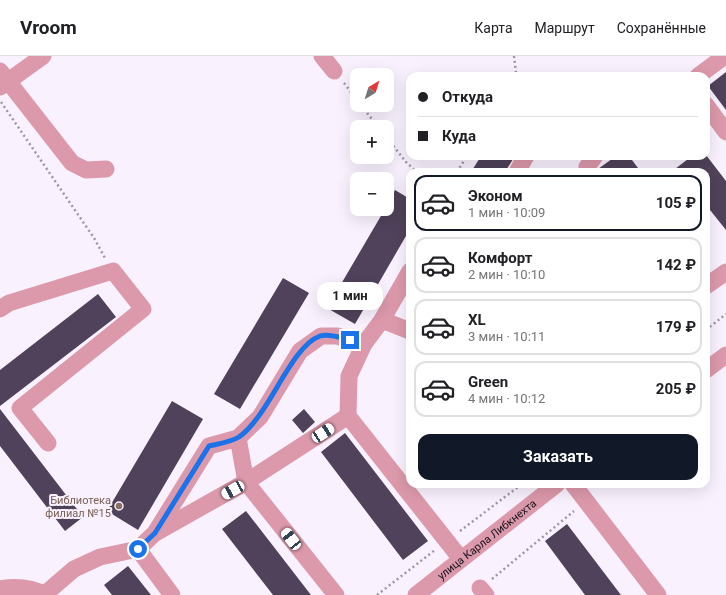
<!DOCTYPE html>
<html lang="ru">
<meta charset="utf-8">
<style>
body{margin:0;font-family:Roboto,sans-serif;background:#f2f2f2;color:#202124;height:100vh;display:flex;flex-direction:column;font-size:15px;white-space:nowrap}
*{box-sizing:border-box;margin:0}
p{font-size:13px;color:#757577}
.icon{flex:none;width:22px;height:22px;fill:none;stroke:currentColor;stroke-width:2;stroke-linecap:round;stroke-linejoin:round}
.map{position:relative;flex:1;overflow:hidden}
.sheet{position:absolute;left:406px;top:112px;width:304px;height:320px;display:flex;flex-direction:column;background:#fff;border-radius:12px;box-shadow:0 4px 16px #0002}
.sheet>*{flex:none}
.hud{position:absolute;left:406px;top:16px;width:304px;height:88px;border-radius:12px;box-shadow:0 4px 16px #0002;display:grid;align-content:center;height:88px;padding:0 12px;background:#fff}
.needle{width:26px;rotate:38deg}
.tools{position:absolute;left:350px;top:12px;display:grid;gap:8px}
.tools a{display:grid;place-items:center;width:44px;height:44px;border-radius:8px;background:#fff;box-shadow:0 4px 16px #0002;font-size:20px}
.end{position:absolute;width:18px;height:18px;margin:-9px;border:5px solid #1a73e8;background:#fff;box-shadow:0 0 0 2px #fff}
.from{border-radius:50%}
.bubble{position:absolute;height:28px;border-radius:12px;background:#fff;box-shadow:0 4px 16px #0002;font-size:13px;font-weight:700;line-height:28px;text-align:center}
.car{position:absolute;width:12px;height:24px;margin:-12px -6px;border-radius:5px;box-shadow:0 0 3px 1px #0007;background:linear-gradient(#fff 24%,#345 0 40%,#fff 0 76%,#345 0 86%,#fff 0)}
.hud b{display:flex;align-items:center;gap:14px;height:38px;font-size:15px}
.hud b+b{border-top:1px solid #e0e0e0}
.hud i{width:10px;height:10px;background:#202124}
ul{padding:7px 0 0;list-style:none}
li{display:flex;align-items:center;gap:12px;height:56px;margin:0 8px 6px;padding:0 4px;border:2px solid #e0e0e0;border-radius:12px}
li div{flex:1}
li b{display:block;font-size:15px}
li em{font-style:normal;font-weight:700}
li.active{border-color:#111827}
li>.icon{width:36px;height:36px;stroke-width:1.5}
.action{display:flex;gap:8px;margin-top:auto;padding:8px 12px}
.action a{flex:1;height:46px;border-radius:12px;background:#111827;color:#fff;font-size:16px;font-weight:700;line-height:46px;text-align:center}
header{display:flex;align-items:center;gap:24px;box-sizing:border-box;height:56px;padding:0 20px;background:#fff;border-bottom:1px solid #e0e0e0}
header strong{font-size:19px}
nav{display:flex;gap:22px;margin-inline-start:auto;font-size:14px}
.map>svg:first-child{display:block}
.building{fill:#4f425a}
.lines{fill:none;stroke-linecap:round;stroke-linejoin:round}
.path{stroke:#9d97a2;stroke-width:2.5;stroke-dasharray:2 3;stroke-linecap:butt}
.minor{stroke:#dc99ab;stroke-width:17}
.route{stroke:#1a73e8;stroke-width:5}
.education-dot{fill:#8d6e63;stroke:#f9f2fe;stroke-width:1.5}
.labels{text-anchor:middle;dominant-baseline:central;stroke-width:4;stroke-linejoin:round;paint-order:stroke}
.education-label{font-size:11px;fill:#785e54;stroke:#f9f2fe;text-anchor:end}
.street-label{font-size:11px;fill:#17121c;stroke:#f9f2fe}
</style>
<header>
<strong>Vroom</strong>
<nav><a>Карта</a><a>Маршрут</a><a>Сохранённые</a></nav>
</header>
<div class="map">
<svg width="726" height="539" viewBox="0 0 726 539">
<rect width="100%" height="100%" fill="#f9f2fe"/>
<path class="building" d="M726,16V54L708,30Z
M706,99L726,125V174L706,149V116H671L692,100Z
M481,100H515L505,116H471Z
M616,100H629L641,116H599L598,113Z
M395,134L410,143V173L355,268L327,252L385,153H387V149Z
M283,222L309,237L240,353L214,338Z
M98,238L116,261L0,350V314Z
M172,345L203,363L138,474L107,455Z
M0,353L83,461L65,475L0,390Z
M304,353L315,366L303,377L292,364Z
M345,377L428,485L403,504L321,396Z
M246,455L311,539H273L222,473Z
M567,468L621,539H585L545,485Z
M128,510L151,539H112L104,529Z"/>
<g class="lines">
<path class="path" d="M514,0L516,17L520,20
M344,27L357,44
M1,46L94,182L105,202
M361,49L378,71
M387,82L406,106L417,116
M457,116L467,100
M706,274L726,258
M460,475L522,428
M492,523L574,455
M377,539L435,494"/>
<g class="minor">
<path d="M322,0L334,15"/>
<path d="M0,15L72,107L86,114L106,113"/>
<path d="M698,20L725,0"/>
<path d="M0,31L43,0"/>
<path d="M706,49L726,76"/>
<path d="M517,116L526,100"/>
<path d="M589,116L587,111L595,100"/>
<path d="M706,230L726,216"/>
<path d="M0,253L9,247L113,215L143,253L20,352L48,387"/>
<path d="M382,264L410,275"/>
<path d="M364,288L349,320L348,360L461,503"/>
<path d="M706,314L726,299"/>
<path d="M238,382L246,426L336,539"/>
<path d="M573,428L658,539"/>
<path d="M157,476L246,426L348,360"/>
<path d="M138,493L172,539"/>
<path d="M480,532L486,539"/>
<path d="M0,533C15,530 32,532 46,539"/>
<path d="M45,538L74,513L100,501L138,493L155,477L209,390L238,382L260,361L300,295L321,280H337L364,288L382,264L410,215"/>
<path id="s1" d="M416,539L557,428"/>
</g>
</g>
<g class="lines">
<path class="route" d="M138,493L155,477L209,390C218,388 231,386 239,381C270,359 290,291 320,280C329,277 342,282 350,284"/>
</g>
<circle class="education-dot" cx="119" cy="450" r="4"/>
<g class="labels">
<g class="education-label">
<text x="111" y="444">Библиотека<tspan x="111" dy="13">филиал №15</tspan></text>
</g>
<g class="street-label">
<text stroke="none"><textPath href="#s1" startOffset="90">улица Карла Либкнехта</textPath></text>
</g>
</g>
</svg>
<div class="tools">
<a><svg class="needle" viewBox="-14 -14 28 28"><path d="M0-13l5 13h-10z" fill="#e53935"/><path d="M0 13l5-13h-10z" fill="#757577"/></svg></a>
<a>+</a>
<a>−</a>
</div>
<i class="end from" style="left:138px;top:493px"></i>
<i class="end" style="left:350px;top:284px"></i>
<div class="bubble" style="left:317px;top:226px;width:66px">1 мин</div>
<i class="car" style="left:323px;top:377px;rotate:57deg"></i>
<i class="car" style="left:233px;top:434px;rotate:241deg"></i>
<i class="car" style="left:291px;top:483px;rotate:322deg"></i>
<div class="hud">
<b><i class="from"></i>Откуда</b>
<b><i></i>Куда</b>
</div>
<section class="sheet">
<ul>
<li class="active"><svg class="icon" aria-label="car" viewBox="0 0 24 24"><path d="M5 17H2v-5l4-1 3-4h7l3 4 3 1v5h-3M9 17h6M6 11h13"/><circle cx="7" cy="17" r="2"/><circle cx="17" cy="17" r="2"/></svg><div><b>Эконом</b><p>1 мин · 10:09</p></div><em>105 ₽</em></li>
<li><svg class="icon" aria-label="car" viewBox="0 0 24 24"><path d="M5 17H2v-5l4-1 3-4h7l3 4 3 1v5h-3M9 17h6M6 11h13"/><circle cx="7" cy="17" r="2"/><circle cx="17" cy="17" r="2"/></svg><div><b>Комфорт</b><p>2 мин · 10:10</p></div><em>142 ₽</em></li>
<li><svg class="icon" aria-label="car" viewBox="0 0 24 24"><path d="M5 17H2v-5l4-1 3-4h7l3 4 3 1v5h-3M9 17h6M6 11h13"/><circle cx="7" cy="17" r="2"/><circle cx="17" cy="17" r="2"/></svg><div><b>XL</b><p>3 мин · 10:11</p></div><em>179 ₽</em></li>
<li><svg class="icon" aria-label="car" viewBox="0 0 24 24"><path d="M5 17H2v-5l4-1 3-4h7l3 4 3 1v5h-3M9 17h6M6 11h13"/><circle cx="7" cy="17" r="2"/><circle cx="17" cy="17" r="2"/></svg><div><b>Green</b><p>4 мин · 10:12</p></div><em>205 ₽</em></li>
</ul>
<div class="action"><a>Заказать</a></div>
</section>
</div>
